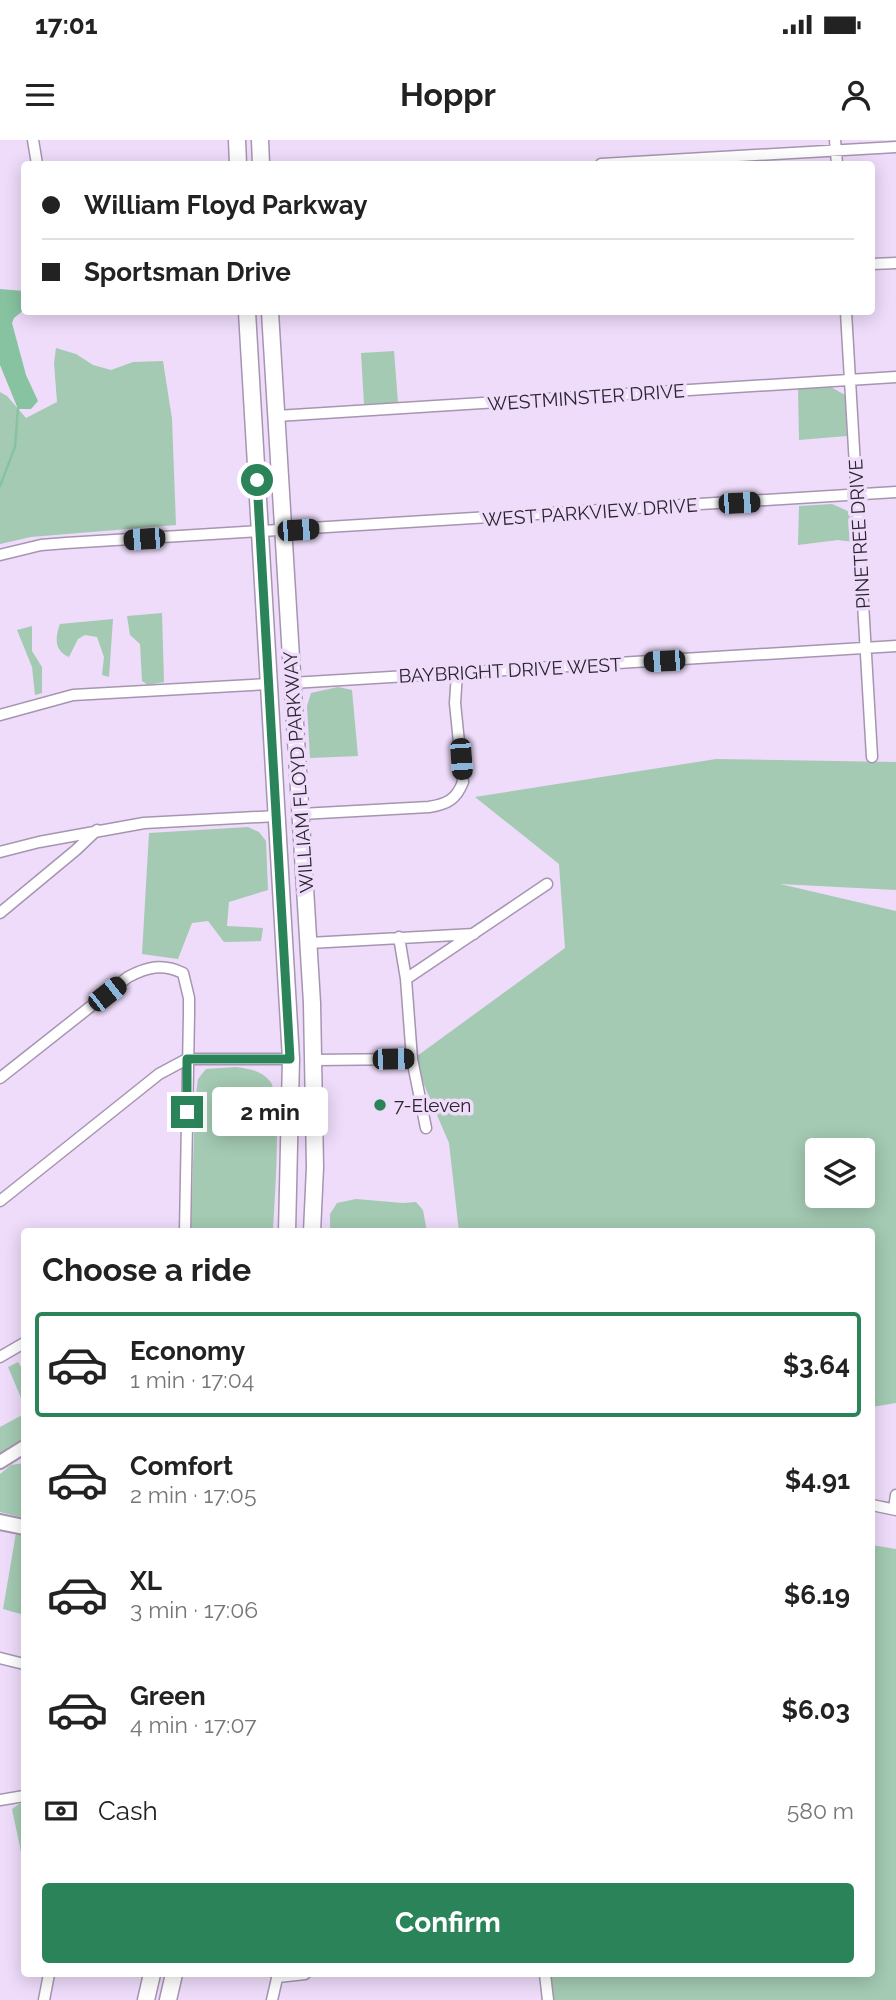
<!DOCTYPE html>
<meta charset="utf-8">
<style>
body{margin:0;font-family:Raleway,sans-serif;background:#f2f2f2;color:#222;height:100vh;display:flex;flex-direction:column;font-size:26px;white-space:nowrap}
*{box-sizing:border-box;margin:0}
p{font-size:23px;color:#767676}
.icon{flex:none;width:38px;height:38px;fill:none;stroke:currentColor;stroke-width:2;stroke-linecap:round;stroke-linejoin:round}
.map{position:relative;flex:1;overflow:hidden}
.drawer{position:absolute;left:21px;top:1088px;width:854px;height:749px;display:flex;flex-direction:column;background:#fff;border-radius:7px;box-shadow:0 4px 18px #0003}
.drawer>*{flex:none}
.hud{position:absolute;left:21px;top:21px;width:854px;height:154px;border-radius:7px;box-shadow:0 4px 18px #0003;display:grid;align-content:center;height:154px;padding:0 21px;background:#fff}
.controls{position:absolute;left:805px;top:998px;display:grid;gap:14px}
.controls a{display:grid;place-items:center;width:70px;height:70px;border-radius:7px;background:#fff;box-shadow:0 4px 18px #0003;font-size:35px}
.end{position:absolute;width:32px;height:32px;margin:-16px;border:9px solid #2b8459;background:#fff;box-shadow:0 0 0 4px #fff}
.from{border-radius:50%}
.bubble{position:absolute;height:49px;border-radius:7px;background:#fff;box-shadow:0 4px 18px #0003;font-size:23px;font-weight:700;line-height:49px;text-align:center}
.car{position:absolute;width:21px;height:42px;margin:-21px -10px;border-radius:9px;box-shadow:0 0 5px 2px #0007;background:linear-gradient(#222 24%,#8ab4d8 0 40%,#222 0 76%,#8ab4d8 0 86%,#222 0)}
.hud b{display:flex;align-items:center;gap:24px;height:66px;font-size:26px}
.hud b+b{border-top:2px solid #e0e0e0}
.hud i{width:18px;height:18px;background:#222}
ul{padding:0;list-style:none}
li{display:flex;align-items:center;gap:21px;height:105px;margin:0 14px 10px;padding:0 7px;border:4px solid transparent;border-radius:7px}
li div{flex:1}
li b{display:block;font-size:26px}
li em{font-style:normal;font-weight:700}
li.current{border-color:#2b8459}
li>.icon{width:63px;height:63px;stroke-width:1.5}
h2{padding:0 21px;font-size:32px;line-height:84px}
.pay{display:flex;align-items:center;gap:18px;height:77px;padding:0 21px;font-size:26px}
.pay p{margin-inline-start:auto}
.primary-button{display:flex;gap:14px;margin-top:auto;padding:14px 21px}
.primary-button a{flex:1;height:80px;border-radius:7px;background:#2b8459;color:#fff;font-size:28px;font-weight:700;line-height:80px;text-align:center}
.status{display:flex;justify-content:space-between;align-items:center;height:49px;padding:0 35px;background:#fff;direction:ltr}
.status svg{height:19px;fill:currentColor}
header{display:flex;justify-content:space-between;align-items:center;height:91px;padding:0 21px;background:#fff;font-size:32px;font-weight:700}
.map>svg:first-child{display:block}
.green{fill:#a4cab3;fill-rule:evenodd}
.water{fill:#87c3a0}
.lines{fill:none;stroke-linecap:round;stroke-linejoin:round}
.stream{stroke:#87c3a0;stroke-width:2.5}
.minor-casing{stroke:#a695b1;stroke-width:13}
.tertiary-casing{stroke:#a695b1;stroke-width:16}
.secondary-casing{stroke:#a695b1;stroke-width:18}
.trunk-casing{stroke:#a695b1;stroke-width:19}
.minor{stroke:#fff;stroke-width:10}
.tertiary{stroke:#fff;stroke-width:12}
.secondary{stroke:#fff;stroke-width:14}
.trunk{stroke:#fff;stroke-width:16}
.route{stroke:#2b8459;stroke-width:9}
.poi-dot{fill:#2b8459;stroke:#eedcfa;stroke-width:2.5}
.labels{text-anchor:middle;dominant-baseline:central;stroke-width:7;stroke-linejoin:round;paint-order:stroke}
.street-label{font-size:19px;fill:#2b242f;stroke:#eedcfa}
.poi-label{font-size:19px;fill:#2b242f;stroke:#eedcfa;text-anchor:start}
</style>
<div class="status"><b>17:01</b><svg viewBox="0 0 49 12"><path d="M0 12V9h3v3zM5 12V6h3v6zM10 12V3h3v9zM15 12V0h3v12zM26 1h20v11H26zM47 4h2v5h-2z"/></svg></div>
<header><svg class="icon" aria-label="menu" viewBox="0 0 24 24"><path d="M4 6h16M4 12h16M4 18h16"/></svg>Hoppr<svg class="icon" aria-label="person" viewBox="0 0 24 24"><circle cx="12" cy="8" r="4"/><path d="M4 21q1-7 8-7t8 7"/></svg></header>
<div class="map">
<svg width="896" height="1860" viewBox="0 0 896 1860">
<rect width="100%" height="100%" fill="#eedcfa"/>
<path class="green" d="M56,208L76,214L93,225L111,230L133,222L163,221L172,279L176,385L31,397L0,404V252L7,256L26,278L57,262L54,223Z
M394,211L398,263L364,264L361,213Z
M831,247L845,255L847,296L799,300L798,248Z
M832,364L850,372L853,402L838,400L798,405L799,366Z
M162,473L164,542L148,545L142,541L140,504L130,495L127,476Z
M113,479L109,537L102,535L104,517L97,497L85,495L78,499L69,517C54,511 55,497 60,484Z
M32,486V511L42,527V553L35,555L32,527L17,490Z
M338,547L352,550L358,616L310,618L307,566L311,553Z
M716,619L896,622V750L780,744L896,771V1263L872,1267V1092H459L449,1003L413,919L565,808L559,724L475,657ZM817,1010H863V1055H817Z
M248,687L259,692L266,701L268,750L229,762L227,786L263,788L261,801L224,802L208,781L192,783L178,819L142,814L149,693Z
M236,927C250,929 260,930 270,941C283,958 274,1065 273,1092H191L195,961L198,939L206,929Z
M356,1059L403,1063L416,1062L423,1070L427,1092H330V1074L337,1063Z
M18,1222L24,1232V1265L8,1227Z
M24,1274V1299L0,1313V1287Z
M24,1323V1378L0,1372V1334L11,1325Z
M16,1393L24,1394V1475L3,1469Z
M872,1405L896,1409V1860H550L547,1834H872Z
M19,1664H24V1711L21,1712L12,1669Z"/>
<path class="water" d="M0,149L24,151V170L14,178L12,183L26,235L38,261L31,269H18L0,225Z"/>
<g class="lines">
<path class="stream" d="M0,346L15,307L18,268"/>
<g class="minor-casing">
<path id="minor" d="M33,0L37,24
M835,0L837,24
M601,24L896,7
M872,124L896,123
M846,172L872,617
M277,276L896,237
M0,415L41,405L66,403L896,352
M292,543L896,506
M0,575L73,555L269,544
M301,674L429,667C447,664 456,660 463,642L455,563L457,533
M0,712L39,702L144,683L277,676
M0,773L76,710L97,690
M399,797L406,839L412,919L426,988
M309,803L474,794
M406,839L547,744
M313,920L412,919
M0,938L128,837C147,827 162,823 183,833L189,858V874L185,1092
M0,1061L159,934L187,919H291
M0,1217L24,1203
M872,1365L896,1370
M894,1369L896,1355
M0,1518L24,1524
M0,1660L24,1656
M545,1834L548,1860
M278,1837L305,1834
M44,1860L49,1834
M272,1860L278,1834"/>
</g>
<g class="tertiary-casing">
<path id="tertiary" d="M0,1322L24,1307"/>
</g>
<g class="secondary-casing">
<path id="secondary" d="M0,1382L24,1387"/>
</g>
<g class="trunk-casing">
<path id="trunk" d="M237,0L238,24
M260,0L261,24
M247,172L291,919L287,1092
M270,172L312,863L315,1027L312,1092
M146,1860L152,1834
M168,1860L174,1834"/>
</g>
<use href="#minor" class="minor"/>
<use href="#tertiary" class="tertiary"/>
<use href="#secondary" class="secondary"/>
<use href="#trunk" class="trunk"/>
</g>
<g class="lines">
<path class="route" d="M187,972V919H290L257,340"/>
</g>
<circle class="poi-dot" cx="380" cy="965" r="7"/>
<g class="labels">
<g class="street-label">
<text transform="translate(586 257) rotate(-4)">WESTMINSTER DRIVE</text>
<text transform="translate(590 372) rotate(-4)">WEST PARKVIEW DRIVE</text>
<text transform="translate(859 394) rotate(-93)">PINETREE DRIVE</text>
<text transform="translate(510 530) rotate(-3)">BAYBRIGHT DRIVE WEST</text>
<text transform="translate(298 632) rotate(-94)">WILLIAM FLOYD PARKWAY</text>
</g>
<g class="poi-label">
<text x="394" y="965">7-Eleven</text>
</g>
</g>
</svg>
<div class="controls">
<a><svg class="icon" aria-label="layers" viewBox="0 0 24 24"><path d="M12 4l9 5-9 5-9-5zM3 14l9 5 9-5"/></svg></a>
</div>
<i class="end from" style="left:257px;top:340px"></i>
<i class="end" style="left:187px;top:972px"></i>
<div class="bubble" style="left:212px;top:947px;width:116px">2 min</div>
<i class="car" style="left:739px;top:363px;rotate:87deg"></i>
<i class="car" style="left:298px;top:390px;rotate:86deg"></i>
<i class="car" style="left:144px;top:399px;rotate:266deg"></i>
<i class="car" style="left:664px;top:521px;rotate:267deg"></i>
<i class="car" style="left:461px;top:619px;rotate:176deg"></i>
<i class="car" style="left:107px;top:854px;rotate:52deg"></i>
<i class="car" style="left:393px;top:919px;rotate:89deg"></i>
<div class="hud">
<b><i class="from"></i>William Floyd Parkway</b>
<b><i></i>Sportsman Drive</b>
</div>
<section class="drawer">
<h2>Choose a ride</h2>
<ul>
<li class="current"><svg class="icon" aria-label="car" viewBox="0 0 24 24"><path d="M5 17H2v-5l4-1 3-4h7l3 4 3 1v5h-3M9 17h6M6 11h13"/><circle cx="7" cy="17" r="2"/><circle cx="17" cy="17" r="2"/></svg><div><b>Economy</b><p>1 min · 17:04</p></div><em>$3.64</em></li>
<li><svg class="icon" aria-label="car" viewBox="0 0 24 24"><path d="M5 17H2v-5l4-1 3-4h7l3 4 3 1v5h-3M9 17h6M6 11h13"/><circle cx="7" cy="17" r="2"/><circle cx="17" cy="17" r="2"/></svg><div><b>Comfort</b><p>2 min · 17:05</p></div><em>$4.91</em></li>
<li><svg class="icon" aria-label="car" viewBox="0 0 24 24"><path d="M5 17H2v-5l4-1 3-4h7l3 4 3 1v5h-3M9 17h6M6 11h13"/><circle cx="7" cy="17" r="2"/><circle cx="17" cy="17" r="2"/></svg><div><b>XL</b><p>3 min · 17:06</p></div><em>$6.19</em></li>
<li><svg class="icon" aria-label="car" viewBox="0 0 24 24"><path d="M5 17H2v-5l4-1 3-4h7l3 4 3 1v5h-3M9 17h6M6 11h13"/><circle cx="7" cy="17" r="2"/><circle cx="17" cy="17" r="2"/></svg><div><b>Green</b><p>4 min · 17:07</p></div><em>$6.03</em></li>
</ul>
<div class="pay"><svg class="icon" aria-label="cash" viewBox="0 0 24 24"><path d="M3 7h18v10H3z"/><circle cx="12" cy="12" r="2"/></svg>Cash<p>580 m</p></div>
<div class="primary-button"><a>Confirm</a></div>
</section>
</div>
